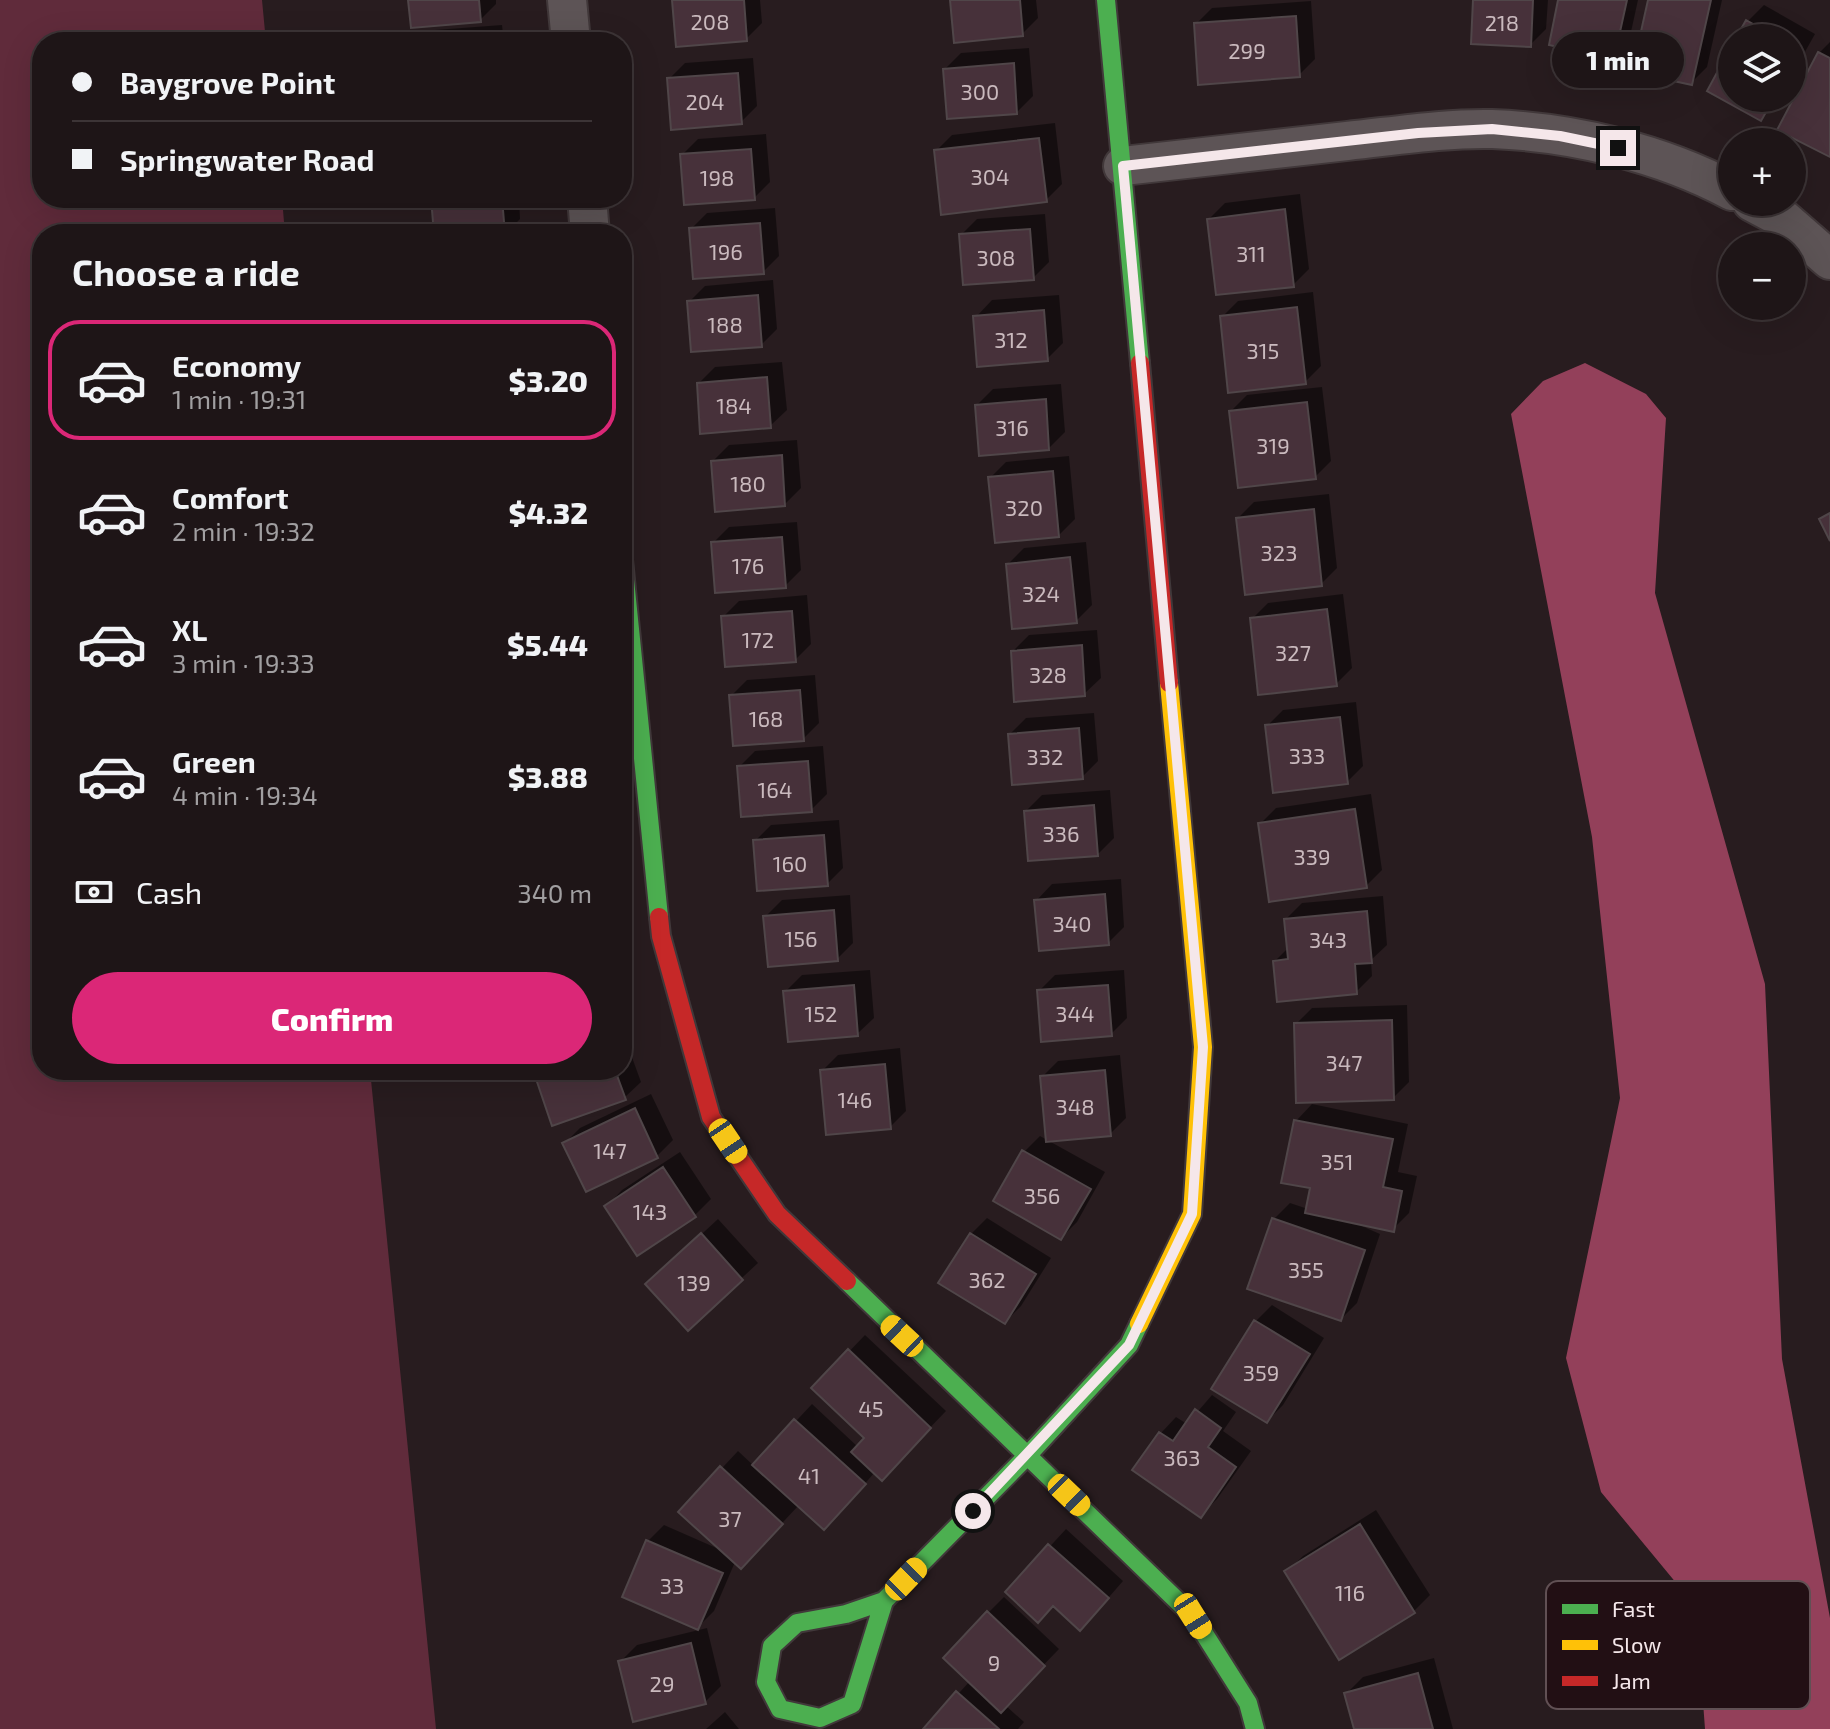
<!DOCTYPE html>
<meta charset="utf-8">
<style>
body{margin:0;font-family:"Exo 2",sans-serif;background:#261e20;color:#f1f3f6;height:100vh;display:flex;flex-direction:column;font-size:30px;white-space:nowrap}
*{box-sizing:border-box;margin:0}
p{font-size:26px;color:#a19fa1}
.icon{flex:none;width:44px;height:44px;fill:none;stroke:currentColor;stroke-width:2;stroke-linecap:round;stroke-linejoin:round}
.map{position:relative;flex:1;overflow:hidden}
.details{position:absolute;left:32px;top:224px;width:600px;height:856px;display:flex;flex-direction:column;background:#1e1517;border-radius:32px;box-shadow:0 8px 32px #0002,0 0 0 2px #3c3436}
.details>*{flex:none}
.top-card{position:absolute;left:32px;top:32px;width:600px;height:176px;border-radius:32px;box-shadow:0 8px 32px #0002,0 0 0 2px #3c3436;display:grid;align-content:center;height:176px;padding:0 40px;background:#1e1517}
.fabs{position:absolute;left:1718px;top:24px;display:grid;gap:16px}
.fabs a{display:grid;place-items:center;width:88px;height:88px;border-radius:50%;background:#1e1517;box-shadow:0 8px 32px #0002,0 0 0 2px #3c3436;font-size:40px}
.end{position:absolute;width:36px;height:36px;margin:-18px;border:10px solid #f5e7ea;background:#111;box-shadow:0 0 0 4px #111}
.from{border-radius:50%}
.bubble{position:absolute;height:56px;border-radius:28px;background:#1e1517;box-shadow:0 8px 32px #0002,0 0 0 2px #3c3436;font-size:26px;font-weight:800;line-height:56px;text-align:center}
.car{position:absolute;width:24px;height:48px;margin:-24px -12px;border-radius:10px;box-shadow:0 0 6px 2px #0007;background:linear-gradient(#f5c518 24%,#345 0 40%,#f5c518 0 76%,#345 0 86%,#f5c518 0)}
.top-card b{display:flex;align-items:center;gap:28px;height:76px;font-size:30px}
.top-card b+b{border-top:2px solid #3c3436}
.top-card i{width:20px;height:20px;background:#f1f3f6}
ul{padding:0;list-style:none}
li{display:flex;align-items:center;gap:24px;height:120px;margin:0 16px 12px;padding:0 24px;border:4px solid transparent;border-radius:32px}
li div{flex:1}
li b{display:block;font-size:30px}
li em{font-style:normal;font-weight:800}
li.current{border-color:#db2777}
li>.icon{width:72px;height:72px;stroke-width:1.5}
h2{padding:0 40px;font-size:36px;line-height:96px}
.pay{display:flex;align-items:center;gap:20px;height:88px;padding:0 40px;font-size:30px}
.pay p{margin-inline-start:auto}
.button{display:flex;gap:16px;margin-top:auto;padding:16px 40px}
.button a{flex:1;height:92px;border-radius:48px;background:#db2777;color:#fff;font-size:32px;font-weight:800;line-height:92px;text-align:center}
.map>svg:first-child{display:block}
.green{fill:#602b3b}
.water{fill:#93405a}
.shadow{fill:#0007}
.building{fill:#47313a;stroke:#504649;stroke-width:2}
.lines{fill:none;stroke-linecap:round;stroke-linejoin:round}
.street-casing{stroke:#41383a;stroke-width:42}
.fast-casing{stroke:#41383a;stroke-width:22}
.slow-casing{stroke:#41383a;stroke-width:22}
.jam-casing{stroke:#41383a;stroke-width:22}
.street{stroke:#5d5456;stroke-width:38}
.fast{stroke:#4caf50;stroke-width:18}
.slow{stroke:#ffc107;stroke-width:18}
.jam{stroke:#c62828;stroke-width:18}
.route{stroke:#f5e7ea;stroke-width:10}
.labels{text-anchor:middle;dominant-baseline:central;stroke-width:6;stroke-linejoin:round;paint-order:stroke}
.number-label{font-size:22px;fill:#cababe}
.key{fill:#220f14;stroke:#615054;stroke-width:2}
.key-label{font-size:22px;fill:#f5e7ea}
</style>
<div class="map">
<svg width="1830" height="1729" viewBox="0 0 1830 1729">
<rect width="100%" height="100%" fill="#281c1f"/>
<path class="green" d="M0,0H262L266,42H42V198H282L285,234H42V1070H370L436,1729H0Z"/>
<path class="water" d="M1585,363L1646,394L1666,418L1655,593L1765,984L1782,1359L1830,1618V1729H1705L1696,1607L1601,1492L1566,1358L1620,1098L1592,837L1511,414L1543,381Z"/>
<path class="shadow" d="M410,0H496V4L480,20Z
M674,0H760L762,23L746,39Z
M952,0H1036L1038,18L1022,34Z
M1475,0H1548L1546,29L1530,45Z
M1561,0H1638L1629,41L1613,57Z
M1650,0H1722L1707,67L1691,83Z
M1311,1L1315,59L1299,75L1196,24L1212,8Z
M1764,5L1815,34L1792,75V38H1738L1748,21Z
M502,25L504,42H423L435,30Z
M1830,42V155L1819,53Z
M1029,48L1033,96L1017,112L945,69L961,53Z
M1732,49V98H1779L1760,118L1710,90Z
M753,58L757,106L741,122L669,79L685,63Z
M1055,123L1062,184L1046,200L936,151L952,135Z
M766,134L770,182L754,198L682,155L698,139Z
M1300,194L1309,269L1293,285L1209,219L1225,203Z
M433,198H519L520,219L505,234H436Z
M775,208L779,256L763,272L691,229L707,213Z
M1045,214L1049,262L1033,278L961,235L977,219Z
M773,280L777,329L761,345L689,302L705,286Z
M1313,292L1321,366L1305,382L1222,317L1238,301Z
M1059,295L1063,343L1047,359L976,317L992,300Z
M782,362L787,410L770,426L699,383L715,367Z
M1061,384L1065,432L1049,448L977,405L993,389Z
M1322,387L1331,461L1315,477L1231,411L1247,395Z
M797,440L801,488L785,504L713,461L729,445Z
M1069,456L1075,519L1059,535L990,478L1006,462Z
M1329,494L1337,568L1321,584L1238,518L1254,502Z
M797,522L801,570L785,586L713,543L729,527Z
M1086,542L1092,605L1076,621L1008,564L1024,548Z
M1343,594L1352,668L1336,684L1252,619L1268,603Z
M807,595L811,644L795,660L723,617L739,601Z
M1097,630L1101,678L1084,694L1013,651L1029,635Z
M815,675L819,723L803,739L731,696L747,680Z
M1356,702L1363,766L1347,782L1267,726L1283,710Z
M1094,713L1098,761L1082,777L1010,734L1026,718Z
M823,746L827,794L811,810L739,767L755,751Z
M1110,790L1114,838L1098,854L1026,811L1042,795Z
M1371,794L1382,870L1366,886L1260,824L1276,808Z
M839,820L843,868L827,884L755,841L771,825Z
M1121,879L1124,927L1108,943L1036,901L1052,884Z
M850,895L853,943L837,959L766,916L782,900Z
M1383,896L1387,945L1371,960L1372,976L1356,992L1275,961L1289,947L1286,919L1302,903Z
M870,970L874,1018L857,1034L786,991L802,975Z
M1124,970L1127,1018L1111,1034L1039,991L1055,975Z
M1407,1005L1409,1082L1393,1098L1296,1024L1312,1008Z
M622,1030L641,1082L624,1098L535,1070H622Z
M900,1048L906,1111L890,1127L822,1071L838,1055Z
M1120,1055L1126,1118L1110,1134L1042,1077L1058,1061Z
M651,1094L673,1140L657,1156L587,1190L564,1144L580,1128Z
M1312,1104L1408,1124L1398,1172L1417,1176L1409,1213L1393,1229L1348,1220L1380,1234L1357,1303L1341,1319L1274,1219L1290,1203L1308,1209L1312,1187L1296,1121Z
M1040,1136L1105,1172L1077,1222L1061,1238L1024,1152Z
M680,1152L711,1199L695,1215L607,1206L622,1190Z
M987,1218L1051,1258L1021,1306L1005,1322L971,1234Z
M718,1219L758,1263L688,1328L664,1269Z
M1272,1305L1324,1338L1283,1405L1267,1421L1214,1388L1256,1321Z
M865,1335L946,1411L897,1462L875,1472L840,1512L799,1505L756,1551L735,1562L714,1611L698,1627L648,1541L664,1525L721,1550L681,1512L738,1451L754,1466L812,1404L858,1447L867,1438L814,1388Z
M1212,1395L1236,1412L1223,1431L1251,1451L1217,1499L1201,1515L1161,1433L1176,1417L1187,1424Z
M1376,1510L1430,1595L1414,1611L1287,1572L1303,1556Z
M1066,1529L1123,1581L1096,1612L1008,1592Z
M1004,1597L1059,1649L1005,1705L1024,1722L1018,1729H926L970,1681L988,1613Z
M707,1628L721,1686L705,1702L621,1661L637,1645Z
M1434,1658L1453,1729H1356L1347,1693L1363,1677Z
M725,1712L739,1729H706Z"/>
<path class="building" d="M408,0H479L481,22L411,28Z
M672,0H744L747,41L676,47Z
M950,0H1020L1023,36L954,43Z
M1473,0H1533L1531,47L1471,44Z
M1558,0H1627L1614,59L1549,45Z
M1648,0H1711L1692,85L1632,72Z
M1296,16L1300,77L1198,85L1194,23Z
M1746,20L1778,38H1736Z
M1732,45V98H1774L1761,121L1707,91Z
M1792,46L1800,51L1792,65Z
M1818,52L1830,58V157L1777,130Z
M1014,63L1017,114L947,119L943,69Z
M738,73L742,124L671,130L667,78Z
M1039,138L1047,202L941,215L934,150Z
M751,149L755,200L684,205L680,154Z
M431,198H502L505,234H434Z
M1285,209L1294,287L1216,295L1207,219Z
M760,223L764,274L693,279L689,228Z
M1030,229L1034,280L963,285L959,234Z
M758,295L762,347L691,352L687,301Z
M1297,307L1306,384L1228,393L1220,316Z
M1044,310L1048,361L977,367L973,316Z
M767,377L771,428L700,434L697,383Z
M1046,399L1049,450L979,456L975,405Z
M1307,402L1316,479L1238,488L1229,411Z
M782,455L785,506L715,512L711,461Z
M1053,471L1059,537L995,543L988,477Z
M1314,509L1322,586L1245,595L1236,518Z
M1830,513V541L1819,519Z
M782,537L786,588L715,593L711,542Z
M1070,557L1077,623L1012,629L1006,564Z
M1327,609L1337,686L1258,695L1250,618Z
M792,611L796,662L725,667L721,616Z
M1082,645L1085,696L1014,702L1011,651Z
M800,690L804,741L733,746L729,695Z
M1340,717L1348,784L1273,793L1265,725Z
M1079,728L1083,779L1012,785L1008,734Z
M808,761L812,812L741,817L737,766Z
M1094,805L1098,856L1028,861L1024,811Z
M1355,809L1367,888L1269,902L1258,823Z
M824,835L828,886L757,891L753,840Z
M1105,894L1109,945L1039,951L1034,900Z
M834,910L838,961L768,967L763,916Z
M1367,911L1372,963L1355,964L1357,994L1277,1002L1273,961L1288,959L1284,919Z
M854,985L858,1036L788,1042L783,991Z
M1108,985L1112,1036L1041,1042L1037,990Z
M1392,1020L1394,1100L1296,1103L1294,1023Z
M885,1064L891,1129L826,1135L820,1070Z
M533,1070H615L626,1100L552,1126Z
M1105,1070L1111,1136L1046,1142L1040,1076Z
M635,1108L658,1158L586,1192L562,1143Z
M1294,1120L1393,1139L1383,1187L1402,1191L1394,1232L1305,1213L1310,1188L1281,1183Z
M1022,1150L1091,1189L1061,1240L993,1201Z
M663,1167L696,1217L637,1256L604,1206Z
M1272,1218L1365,1250L1341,1321L1247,1289Z
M701,1233L743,1280L688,1331L645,1284Z
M970,1233L1036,1274L1005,1324L938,1283Z
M1254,1320L1310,1354L1267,1423L1211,1389Z
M848,1349L931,1428L882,1481L851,1452L864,1438L811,1388Z
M1195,1409L1221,1428L1208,1447L1236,1467L1201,1518L1132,1470L1159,1432L1173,1441Z
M794,1419L866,1484L824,1530L752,1465Z
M720,1466L783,1524L741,1569L678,1512Z
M1360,1524L1415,1613L1339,1660L1284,1571Z
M646,1540L723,1573L698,1630L622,1597Z
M1048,1544L1109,1598L1080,1631L1053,1606L1038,1623L1005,1592Z
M987,1611L1045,1666L1001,1713L943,1658Z
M691,1643L706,1704L633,1722L618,1661Z
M1418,1673L1433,1729H1354L1344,1693Z
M956,1691L999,1729H923Z"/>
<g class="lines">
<g class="street-casing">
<path id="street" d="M567,0L571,42
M1123,166C1198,158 1272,149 1347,141C1395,136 1444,128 1492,129C1573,132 1661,153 1732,191
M587,198L590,234
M1752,202L1782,218L1830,260"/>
</g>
<g class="fast-casing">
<path id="fast" d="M1106,0L1140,363
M622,550L659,917
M847,1281L1193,1616L1248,1703L1255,1729
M884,1601L852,1704L820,1718L780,1709L766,1682L772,1646L797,1623L846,1614L884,1601L1028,1455L1129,1345L1139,1324"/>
</g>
<g class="slow-casing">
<path id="slow" d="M1139,1324L1192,1214L1203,1047L1169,683"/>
</g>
<g class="jam-casing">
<path id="jam" d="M1140,363L1169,683
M659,917L661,936L711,1117L777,1214L847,1281"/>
</g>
<use href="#street" class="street"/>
<use href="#fast" class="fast"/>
<use href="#slow" class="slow"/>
<use href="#jam" class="jam"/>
</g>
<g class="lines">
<path class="route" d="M973,1511L1129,1345L1192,1214L1203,1047L1123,166L1418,133L1492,129L1560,136L1618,148"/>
</g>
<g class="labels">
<g class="number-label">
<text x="710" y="21">208</text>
<text x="1502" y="22">218</text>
<text x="1247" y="50">299</text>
<text x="980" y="91">300</text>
<text x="705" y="101">204</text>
<text x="990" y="176">304</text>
<text x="717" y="177">198</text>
<text x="726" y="251">196</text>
<text x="1251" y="253">311</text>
<text x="996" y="257">308</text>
<text x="725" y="324">188</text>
<text x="1011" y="339">312</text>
<text x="1263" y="350">315</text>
<text x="734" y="405">184</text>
<text x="1012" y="427">316</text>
<text x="1273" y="445">319</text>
<text x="748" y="483">180</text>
<text x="1024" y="507">320</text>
<text x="1279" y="552">323</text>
<text x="748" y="565">176</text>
<text x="1041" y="593">324</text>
<text x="758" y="639">172</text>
<text x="1293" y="652">327</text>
<text x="1048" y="674">328</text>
<text x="766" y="718">168</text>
<text x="1307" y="755">333</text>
<text x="1045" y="756">332</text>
<text x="775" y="789">164</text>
<text x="1061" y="833">336</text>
<text x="1312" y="856">339</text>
<text x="790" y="863">160</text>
<text x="1072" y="923">340</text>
<text x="801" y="938">156</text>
<text x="1328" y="939">343</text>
<text x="821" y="1013">152</text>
<text x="1075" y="1013">344</text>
<text x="1344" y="1062">347</text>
<text x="855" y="1099">146</text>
<text x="1075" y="1106">348</text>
<text x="610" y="1150">147</text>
<text x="1337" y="1161">351</text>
<text x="1042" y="1195">356</text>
<text x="650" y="1211">143</text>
<text x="1306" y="1269">355</text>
<text x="987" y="1279">362</text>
<text x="694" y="1282">139</text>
<text x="1261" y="1372">359</text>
<text x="871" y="1408">45</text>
<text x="1182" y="1457">363</text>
<text x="809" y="1475">41</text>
<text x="730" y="1518">37</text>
<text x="672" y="1585">33</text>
<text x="1350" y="1592">116</text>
<text x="994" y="1662">9</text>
<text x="662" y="1683">29</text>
</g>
</g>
<rect x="1546" y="1581" width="264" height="128" rx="12" class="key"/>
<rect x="1562" y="1604" width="36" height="10" fill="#4caf50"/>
<rect x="1562" y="1640" width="36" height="10" fill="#ffc107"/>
<rect x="1562" y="1676" width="36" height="10" fill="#c62828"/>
<g class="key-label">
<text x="1612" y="1617">Fast</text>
<text x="1612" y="1653">Slow</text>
<text x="1612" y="1689">Jam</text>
</g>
</svg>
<div class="fabs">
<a><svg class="icon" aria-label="layers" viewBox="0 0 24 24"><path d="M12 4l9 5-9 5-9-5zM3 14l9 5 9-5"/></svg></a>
<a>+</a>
<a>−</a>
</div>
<i class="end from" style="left:973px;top:1511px"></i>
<i class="end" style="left:1618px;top:148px"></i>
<div class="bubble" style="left:1552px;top:32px;width:132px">1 min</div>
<i class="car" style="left:728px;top:1141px;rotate:146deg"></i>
<i class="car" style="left:902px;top:1336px;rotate:313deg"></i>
<i class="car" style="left:1069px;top:1495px;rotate:134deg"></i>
<i class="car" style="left:906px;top:1579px;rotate:44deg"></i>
<i class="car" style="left:1193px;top:1616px;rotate:148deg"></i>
<div class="top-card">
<b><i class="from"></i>Baygrove Point</b>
<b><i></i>Springwater Road</b>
</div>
<section class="details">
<h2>Choose a ride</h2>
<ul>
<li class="current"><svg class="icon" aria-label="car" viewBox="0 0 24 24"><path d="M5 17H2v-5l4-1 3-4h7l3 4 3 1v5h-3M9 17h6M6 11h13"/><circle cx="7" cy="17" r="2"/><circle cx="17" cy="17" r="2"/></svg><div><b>Economy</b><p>1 min · 19:31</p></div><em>$3.20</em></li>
<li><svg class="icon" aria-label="car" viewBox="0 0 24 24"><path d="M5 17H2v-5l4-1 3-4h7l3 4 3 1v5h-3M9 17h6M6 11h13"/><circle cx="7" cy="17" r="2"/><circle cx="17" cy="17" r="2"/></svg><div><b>Comfort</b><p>2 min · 19:32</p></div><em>$4.32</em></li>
<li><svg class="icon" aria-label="car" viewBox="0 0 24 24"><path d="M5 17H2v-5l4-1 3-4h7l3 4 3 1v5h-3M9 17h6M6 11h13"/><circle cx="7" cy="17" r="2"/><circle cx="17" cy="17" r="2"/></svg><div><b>XL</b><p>3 min · 19:33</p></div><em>$5.44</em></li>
<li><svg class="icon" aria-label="car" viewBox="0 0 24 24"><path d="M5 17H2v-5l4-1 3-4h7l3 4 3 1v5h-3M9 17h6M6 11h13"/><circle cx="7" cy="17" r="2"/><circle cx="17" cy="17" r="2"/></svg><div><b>Green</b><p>4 min · 19:34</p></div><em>$3.88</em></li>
</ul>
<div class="pay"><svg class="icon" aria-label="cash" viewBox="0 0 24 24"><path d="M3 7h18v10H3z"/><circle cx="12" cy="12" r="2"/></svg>Cash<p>340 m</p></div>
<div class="button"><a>Confirm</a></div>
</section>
</div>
